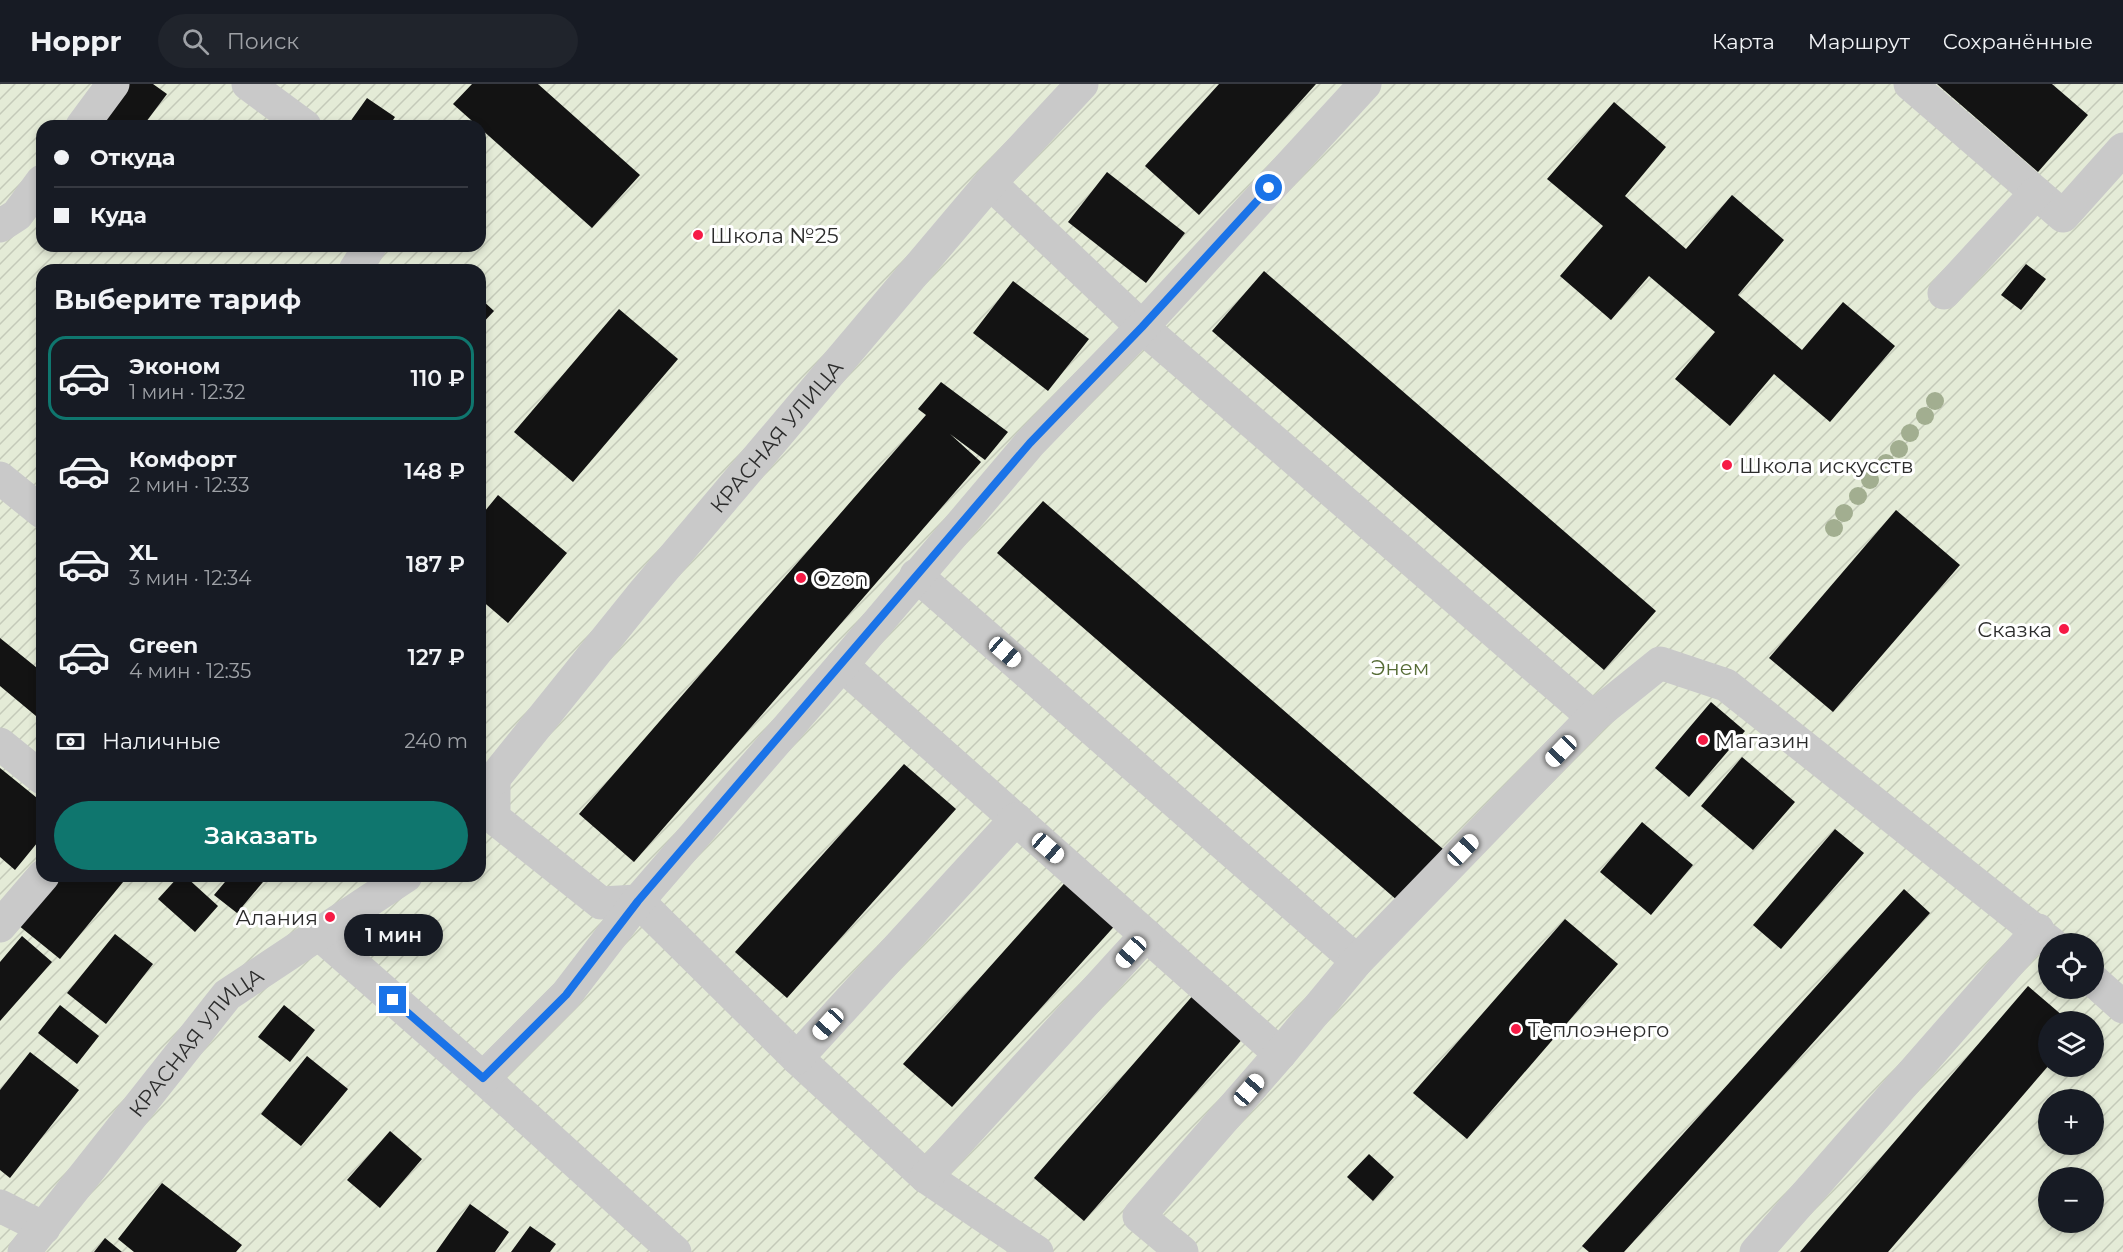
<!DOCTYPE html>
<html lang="ru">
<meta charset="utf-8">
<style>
body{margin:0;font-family:Montserrat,sans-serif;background:#20242c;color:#f1f3f6;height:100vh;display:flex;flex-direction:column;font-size:22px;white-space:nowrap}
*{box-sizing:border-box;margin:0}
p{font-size:20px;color:#9ea1a6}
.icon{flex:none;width:33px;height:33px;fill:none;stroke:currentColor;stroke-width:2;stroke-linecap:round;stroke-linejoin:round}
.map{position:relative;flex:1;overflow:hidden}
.sheet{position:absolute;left:36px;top:180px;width:450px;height:618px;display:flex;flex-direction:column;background:#171b24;border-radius:18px;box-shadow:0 3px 9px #0003}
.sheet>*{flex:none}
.banner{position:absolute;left:36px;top:36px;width:450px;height:132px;border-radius:18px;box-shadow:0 3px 9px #0003;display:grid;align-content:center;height:132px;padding:0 18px;background:#171b24}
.controls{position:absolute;left:2038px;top:849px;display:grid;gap:12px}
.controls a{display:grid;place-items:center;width:66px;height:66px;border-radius:50%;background:#171b24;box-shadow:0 3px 9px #0003;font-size:30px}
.end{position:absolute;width:27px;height:27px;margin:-14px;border:8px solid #1a73e8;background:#fff;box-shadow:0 0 0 3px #fff}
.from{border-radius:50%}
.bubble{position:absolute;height:42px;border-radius:21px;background:#171b24;box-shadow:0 3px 9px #0003;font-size:20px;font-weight:600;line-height:42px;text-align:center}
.car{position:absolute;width:18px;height:36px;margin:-18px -9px;border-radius:8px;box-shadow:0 0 4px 2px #0007;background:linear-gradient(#fff 24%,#345 0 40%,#fff 0 76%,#345 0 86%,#fff 0)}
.banner b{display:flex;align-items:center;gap:21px;height:57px;font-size:22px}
.banner b+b{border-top:2px solid #363941}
.banner i{width:15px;height:15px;background:#f1f3f6}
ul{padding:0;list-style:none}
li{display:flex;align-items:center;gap:18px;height:84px;margin:0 12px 9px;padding:0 6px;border:3px solid transparent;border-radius:18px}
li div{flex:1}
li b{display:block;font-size:22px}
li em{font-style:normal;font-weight:600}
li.on{border-color:#0f766e}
li>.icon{width:54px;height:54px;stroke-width:1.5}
h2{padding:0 18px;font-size:27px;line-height:72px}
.pay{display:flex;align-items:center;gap:15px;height:66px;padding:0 18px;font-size:22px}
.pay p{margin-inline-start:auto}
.action{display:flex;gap:12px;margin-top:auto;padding:12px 18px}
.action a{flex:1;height:69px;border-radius:36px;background:#0f766e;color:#fff;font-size:24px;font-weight:600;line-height:69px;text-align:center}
header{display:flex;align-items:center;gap:36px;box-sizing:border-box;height:84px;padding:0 30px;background:#171b24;border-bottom:2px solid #363941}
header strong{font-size:28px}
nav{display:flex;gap:33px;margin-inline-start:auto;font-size:21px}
.search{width:420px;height:54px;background:#20242c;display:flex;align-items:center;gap:15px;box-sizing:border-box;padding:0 21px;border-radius:33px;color:#9ea1a6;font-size:22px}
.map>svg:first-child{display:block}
.garden{fill:url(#garden-furrows);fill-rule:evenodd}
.building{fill:#131313}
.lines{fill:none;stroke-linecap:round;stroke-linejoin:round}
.minor{stroke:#c9c9c9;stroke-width:33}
.tree{fill:#a2ae90}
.route{stroke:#1a73e8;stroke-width:8}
.poi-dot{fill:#f61a45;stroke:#fff;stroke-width:2}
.labels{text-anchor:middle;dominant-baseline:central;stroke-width:6;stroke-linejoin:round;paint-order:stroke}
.poi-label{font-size:21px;fill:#2c2c2c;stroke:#fff;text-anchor:start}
.street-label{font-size:21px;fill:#2c2c2c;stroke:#fff}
.park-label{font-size:21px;fill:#556b35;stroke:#fff}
</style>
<header>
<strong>Hoppr</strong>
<div class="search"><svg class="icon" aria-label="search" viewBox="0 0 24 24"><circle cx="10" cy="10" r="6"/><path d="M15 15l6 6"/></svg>Поиск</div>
<nav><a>Карта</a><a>Маршрут</a><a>Сохранённые</a></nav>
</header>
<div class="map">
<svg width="2123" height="1168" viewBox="0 0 2123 1168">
<defs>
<pattern id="garden-furrows" width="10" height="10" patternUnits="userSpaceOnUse" patternTransform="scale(1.5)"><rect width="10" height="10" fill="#e4ebd7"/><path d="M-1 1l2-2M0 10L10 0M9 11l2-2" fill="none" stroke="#c4cab9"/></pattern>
</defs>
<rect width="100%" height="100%" fill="#fff"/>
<path class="garden" d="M0,0H2123V1168H0ZM42,42H480V162H42ZM42,186H480V792H42ZM2049,860H2094V904H2049ZM2049,938H2094V982H2049ZM2049,1016H2094V1060H2049ZM2049,1094H2094V1138H2049Z"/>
<path class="building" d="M126,0H153L167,10L143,42H95Z
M472,0H538L640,91L592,144L453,20Z
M1219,0H1316L1199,131L1145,82Z
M1937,0H2052L2088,31L2038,88Z
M367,14L395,33L389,42H347Z
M1614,18L1666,63L1625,112L1686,165L1732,111L1784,156L1738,211L1802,266L1843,218L1895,262L1830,338L1774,290L1730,342L1675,295L1715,248L1649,192L1611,236L1560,192L1603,142L1547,95Z
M1107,88L1185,149L1146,199L1068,138Z
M2026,180L2046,195L2021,226L2001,211Z
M1264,187L1656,527L1604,586L1212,247Z
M1013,197L1089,255L1048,307L973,249Z
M480,214L494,227L480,242Z
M619,225L678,275L573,398L514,348Z
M941,298L1008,348L985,376L950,350L981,378L634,778L579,730L926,331L918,325Z
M498,411L567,469L508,539L480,515V433Z
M1043,417L1443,765L1398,817L997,469Z
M1896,426L1960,481L1833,628L1769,574Z
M0,554L42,588V637L0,602Z
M1711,618L1745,647L1689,713L1655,684Z
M1742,673L1795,718L1753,766L1701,722Z
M904,680L956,725L787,914L735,868Z
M0,684L42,718V753L15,786L0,773Z
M1642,738L1693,781L1651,831L1600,788Z
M1835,745L1864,769L1781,865L1753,841Z
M59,792H128L60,875L18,841Z
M179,792H185L218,822L195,848L158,815Z
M230,792H268L237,829L214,811Z
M1070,793L1119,837L952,1023L903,980Z
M1904,805L1930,829L1624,1168H1589L1582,1162Z
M1565,835L1618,880L1467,1055L1413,1009Z
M115,850L153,880L106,940L67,909Z
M22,852L52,878L0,937V878Z
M2028,902L2070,938H2049V981L1888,1168H1800Z
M1195,909L1245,952L1084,1137L1034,1094Z
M60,921L99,952L77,980L38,949Z
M284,921L315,946L290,978L258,953Z
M30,968L79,1006L10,1094L0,1086V1006Z
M307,972L348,1005L301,1062L261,1030Z
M390,1047L422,1075L380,1124L347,1096Z
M1369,1070L1394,1093L1373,1117L1347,1093Z
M162,1099L242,1161L236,1168H134L118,1155Z
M470,1120L509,1148L495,1168H436Z
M530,1142L556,1160L550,1168H511Z
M105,1154L122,1168H94Z"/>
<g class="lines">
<g class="minor">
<path d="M248,0L305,42"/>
<path d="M1910,0L2063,132L2123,65"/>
<path d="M82,42L113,0"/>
<path d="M990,99L1142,243L1593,633L1660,579L1726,601L2052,860"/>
<path d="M0,142L17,131L42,97"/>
<path d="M355,186L370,162"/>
<path d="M1944,209L2036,109"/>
<path d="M0,394L42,428"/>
<path d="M916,491L1357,877"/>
<path d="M842,581L1280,970"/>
<path d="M0,660L42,694"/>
<path d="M494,694V734L601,819L638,817L797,974L926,1093L1037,1168"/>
<path id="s1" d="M480,712L640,513L990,99L1082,0"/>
<path d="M0,842L43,792"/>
<path d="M319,850L483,994L675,1168"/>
<path d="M2094,897L2123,923"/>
<path d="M797,974L1016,735"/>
<path d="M483,994L566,911L638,817L842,581L1030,359L1142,243L1365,0"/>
<path d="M926,1093L1146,851"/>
<path d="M0,1122L44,1144"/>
<path id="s2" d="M24,1168L227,911L406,792"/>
<path d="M1182,1168L1139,1132L1280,970L1357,877L1593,633"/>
<path d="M1756,1168L2038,846"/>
</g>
</g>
<g class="tree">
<circle cx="1935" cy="317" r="9"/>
<circle cx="1925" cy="332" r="9"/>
<circle cx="1910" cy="349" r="9"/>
<circle cx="1899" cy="365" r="9"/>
<circle cx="1886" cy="379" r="9"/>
<circle cx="1870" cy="396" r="9"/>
<circle cx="1858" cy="412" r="9"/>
<circle cx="1844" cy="429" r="9"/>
<circle cx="1834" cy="444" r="9"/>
</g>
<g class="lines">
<path class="route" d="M393,916L483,994L566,911L638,817L1030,359L1142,243L1269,104"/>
</g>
<g class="poi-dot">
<circle cx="698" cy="151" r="6"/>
<circle cx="1727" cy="381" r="6"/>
<circle cx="801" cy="494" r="6"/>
<circle cx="2064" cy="545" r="6"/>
<circle cx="1703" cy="656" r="6"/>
<circle cx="330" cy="833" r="6"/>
<circle cx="1516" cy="945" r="6"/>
</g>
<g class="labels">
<g class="poi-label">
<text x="710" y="151">Школа №25</text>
<text x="1739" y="381">Школа искусств</text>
<text x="813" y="494">Ozon</text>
<text x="2052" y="545" text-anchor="end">Сказка</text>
<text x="1715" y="656">Магазин</text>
<text x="318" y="833" text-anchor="end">Алания</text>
<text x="1528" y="945">Теплоэнерго</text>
</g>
<g class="street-label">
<text stroke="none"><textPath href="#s1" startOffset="466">КРАСНАЯ УЛИЦА</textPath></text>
<text stroke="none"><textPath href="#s2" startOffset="272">КРАСНАЯ УЛИЦА</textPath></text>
</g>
<g class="park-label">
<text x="1400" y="583">Энем</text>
</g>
</g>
</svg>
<div class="controls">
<a><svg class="icon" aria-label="locate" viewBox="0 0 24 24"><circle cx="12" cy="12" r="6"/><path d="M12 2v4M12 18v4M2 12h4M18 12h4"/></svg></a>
<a><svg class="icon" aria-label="layers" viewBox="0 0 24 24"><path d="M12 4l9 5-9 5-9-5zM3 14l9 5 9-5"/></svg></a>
<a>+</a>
<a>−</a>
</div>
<i class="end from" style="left:1269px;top:104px"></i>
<i class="end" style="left:393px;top:916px"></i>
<div class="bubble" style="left:344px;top:830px;width:99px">1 мин</div>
<i class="car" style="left:1005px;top:568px;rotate:131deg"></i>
<i class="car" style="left:1561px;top:667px;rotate:224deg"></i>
<i class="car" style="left:1048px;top:764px;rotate:131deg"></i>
<i class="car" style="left:1463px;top:766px;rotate:44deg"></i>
<i class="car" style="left:1131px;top:868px;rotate:222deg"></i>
<i class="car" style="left:828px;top:940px;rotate:223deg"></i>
<i class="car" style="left:1249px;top:1006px;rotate:41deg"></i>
<div class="banner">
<b><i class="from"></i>Откуда</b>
<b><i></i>Куда</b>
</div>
<section class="sheet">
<h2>Выберите тариф</h2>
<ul>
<li class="on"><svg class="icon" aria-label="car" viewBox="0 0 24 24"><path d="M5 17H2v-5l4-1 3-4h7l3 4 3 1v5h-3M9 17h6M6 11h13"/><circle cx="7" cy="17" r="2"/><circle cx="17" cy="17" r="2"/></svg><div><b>Эконом</b><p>1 мин · 12:32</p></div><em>110 ₽</em></li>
<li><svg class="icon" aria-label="car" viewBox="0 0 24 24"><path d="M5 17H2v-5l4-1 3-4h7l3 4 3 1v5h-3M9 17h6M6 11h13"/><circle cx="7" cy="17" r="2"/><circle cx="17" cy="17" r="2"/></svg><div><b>Комфорт</b><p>2 мин · 12:33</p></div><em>148 ₽</em></li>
<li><svg class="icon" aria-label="car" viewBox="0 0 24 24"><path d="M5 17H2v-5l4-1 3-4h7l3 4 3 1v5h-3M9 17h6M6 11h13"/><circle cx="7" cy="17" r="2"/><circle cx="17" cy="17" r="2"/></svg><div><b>XL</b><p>3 мин · 12:34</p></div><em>187 ₽</em></li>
<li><svg class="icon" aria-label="car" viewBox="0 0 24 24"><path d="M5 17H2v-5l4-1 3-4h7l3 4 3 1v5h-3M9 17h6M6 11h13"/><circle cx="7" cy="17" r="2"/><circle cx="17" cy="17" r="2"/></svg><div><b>Green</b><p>4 мин · 12:35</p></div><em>127 ₽</em></li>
</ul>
<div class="pay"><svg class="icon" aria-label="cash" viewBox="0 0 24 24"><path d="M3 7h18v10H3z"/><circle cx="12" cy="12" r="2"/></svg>Наличные<p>240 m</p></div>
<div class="action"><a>Заказать</a></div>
</section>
</div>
